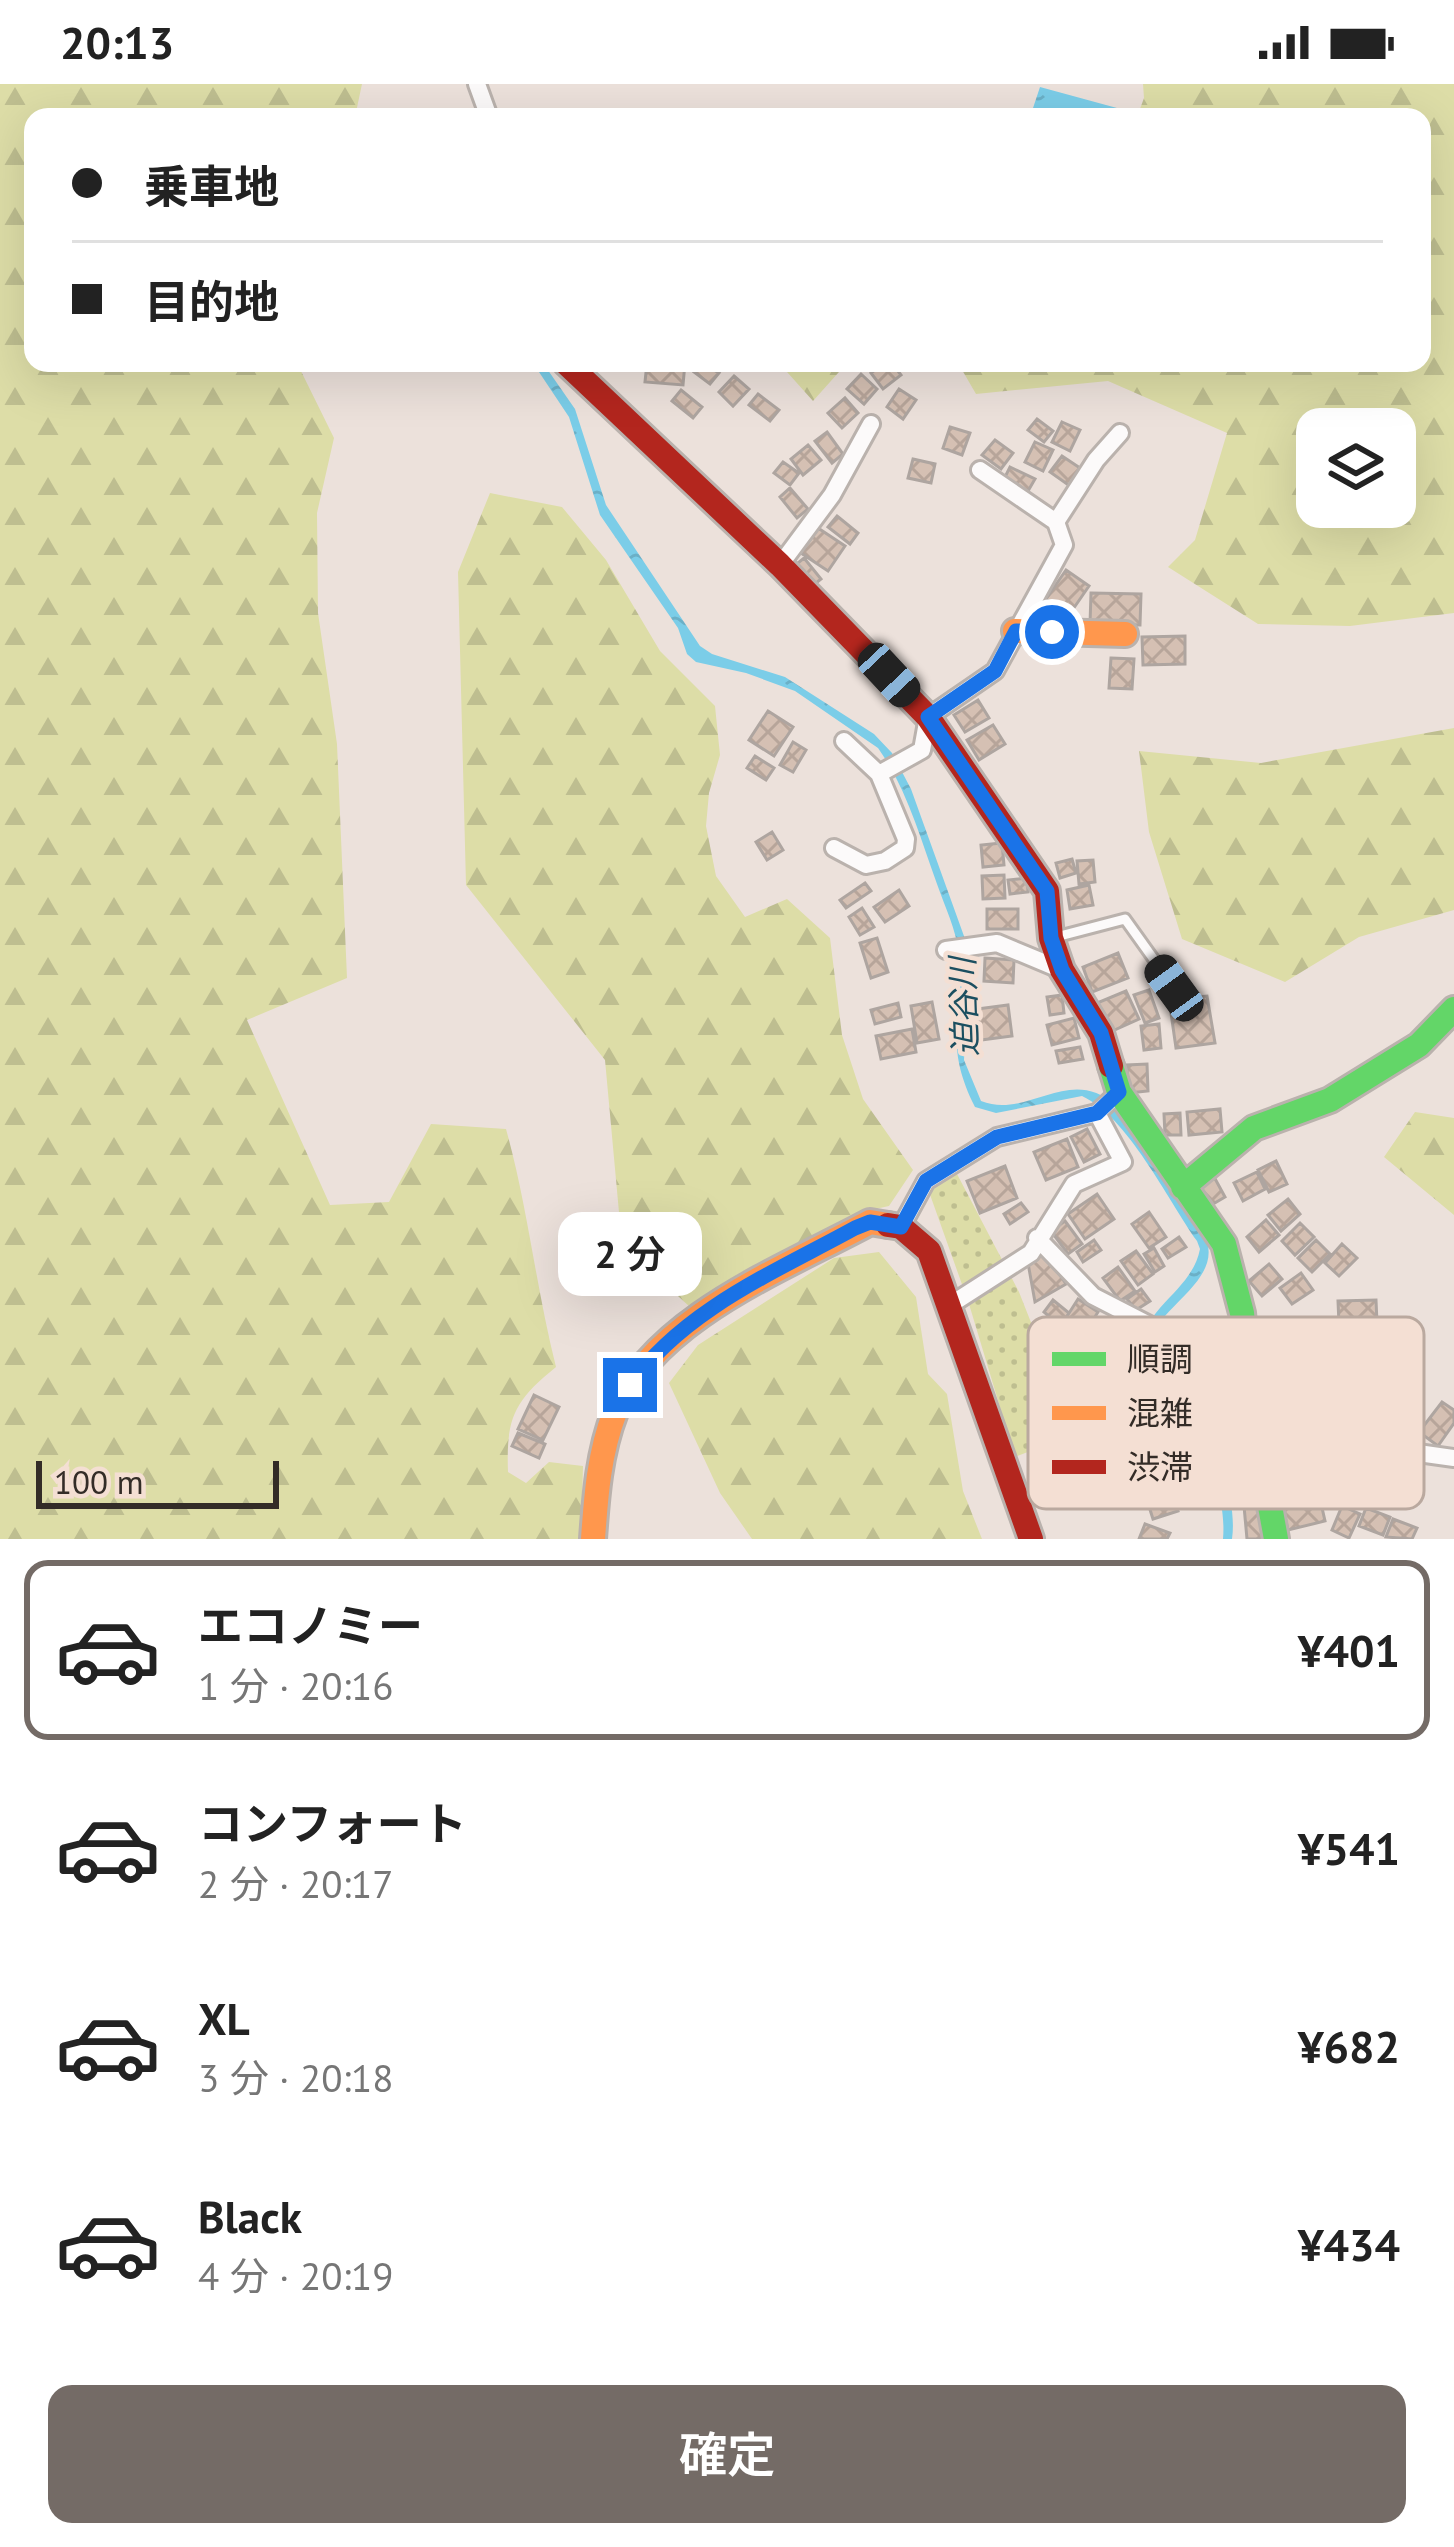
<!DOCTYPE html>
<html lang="ja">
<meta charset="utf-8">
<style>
body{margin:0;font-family:"PT Sans","Noto Sans JP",sans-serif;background:#f2f2f2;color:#222;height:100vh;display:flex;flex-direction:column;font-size:45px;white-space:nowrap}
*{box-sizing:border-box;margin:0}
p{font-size:39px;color:#767676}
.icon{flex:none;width:66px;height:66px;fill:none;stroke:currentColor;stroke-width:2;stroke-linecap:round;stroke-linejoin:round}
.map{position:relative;height:1455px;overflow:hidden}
.details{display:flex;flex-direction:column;background:#fff;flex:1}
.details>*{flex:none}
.banner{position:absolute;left:24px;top:24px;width:1407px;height:264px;border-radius:24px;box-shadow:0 12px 48px #0002;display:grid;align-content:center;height:264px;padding:0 48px;background:#fff}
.fabs{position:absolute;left:1296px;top:324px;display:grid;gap:24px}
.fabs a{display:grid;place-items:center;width:120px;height:120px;border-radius:24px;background:#fff;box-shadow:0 12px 48px #0002;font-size:60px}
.scale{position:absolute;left:36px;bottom:30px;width:243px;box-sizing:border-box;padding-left:12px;border:6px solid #332c27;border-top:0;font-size:33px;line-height:42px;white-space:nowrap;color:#332c27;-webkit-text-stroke:9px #f4dfd3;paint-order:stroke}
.end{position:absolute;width:54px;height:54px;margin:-27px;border:15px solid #1a73e8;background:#fff;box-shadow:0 0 0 6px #fff}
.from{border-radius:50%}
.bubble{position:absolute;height:84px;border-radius:24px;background:#fff;box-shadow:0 12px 48px #0002;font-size:39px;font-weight:600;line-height:84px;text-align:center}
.car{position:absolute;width:36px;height:72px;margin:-36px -18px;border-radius:15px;box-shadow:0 0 9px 3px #0007;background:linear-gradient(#222 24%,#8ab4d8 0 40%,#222 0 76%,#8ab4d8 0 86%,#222 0)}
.banner b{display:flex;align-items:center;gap:42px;height:114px;font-size:45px}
.banner b+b{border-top:3px solid #e0e0e0}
.banner i{width:30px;height:30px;background:#222}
ul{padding:21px 0 0;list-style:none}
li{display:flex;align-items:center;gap:36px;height:180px;margin:0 24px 18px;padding:0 24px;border:6px solid transparent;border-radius:24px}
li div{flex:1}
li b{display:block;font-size:45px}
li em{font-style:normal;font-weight:600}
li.current{border-color:#746b66}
li>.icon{width:108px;height:108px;stroke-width:1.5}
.action{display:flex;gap:24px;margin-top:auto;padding:24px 48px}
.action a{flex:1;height:138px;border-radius:24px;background:#746b66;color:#fff;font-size:48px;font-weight:600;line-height:138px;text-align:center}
.status{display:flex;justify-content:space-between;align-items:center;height:84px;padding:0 60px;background:#fff;direction:ltr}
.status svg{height:33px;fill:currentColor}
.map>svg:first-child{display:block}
.forest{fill:url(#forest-firs);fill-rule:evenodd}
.park{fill:url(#park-dots)}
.water{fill:url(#water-ripples)}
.building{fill:url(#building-cross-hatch);stroke:#aea5a0;stroke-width:3}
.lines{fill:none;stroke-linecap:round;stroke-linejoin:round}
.lane-casing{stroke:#bab2ad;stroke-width:15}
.street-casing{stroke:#bab2ad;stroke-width:22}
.fast-casing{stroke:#bab2ad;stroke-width:30}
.slow-casing{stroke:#bab2ad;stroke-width:30}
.jam-casing{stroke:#bab2ad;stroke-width:30}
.lane{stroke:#fcfafa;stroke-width:9}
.street{stroke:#fcfafa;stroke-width:16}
.fast{stroke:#63d668;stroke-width:24}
.slow{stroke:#ff974d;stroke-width:24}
.jam{stroke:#b3261e;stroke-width:24}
.route{stroke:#1a73e8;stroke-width:15}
.labels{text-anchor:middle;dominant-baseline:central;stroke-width:9;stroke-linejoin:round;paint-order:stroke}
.water-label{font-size:33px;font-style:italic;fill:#1c4f60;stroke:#f4dfd3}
.key{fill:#f4dfd3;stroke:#baa99f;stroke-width:3}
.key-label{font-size:33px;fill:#332c27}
</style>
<div class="status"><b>20:13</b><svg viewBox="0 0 49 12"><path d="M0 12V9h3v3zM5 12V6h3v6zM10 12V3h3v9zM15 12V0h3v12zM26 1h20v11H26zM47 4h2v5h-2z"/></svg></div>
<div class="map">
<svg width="1454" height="1455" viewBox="0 0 1454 1455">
<defs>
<pattern id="forest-firs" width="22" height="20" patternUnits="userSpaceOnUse" patternTransform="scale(3)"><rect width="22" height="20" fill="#dddda7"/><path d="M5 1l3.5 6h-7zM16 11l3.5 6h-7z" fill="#bebe90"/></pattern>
<pattern id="park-dots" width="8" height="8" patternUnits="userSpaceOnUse" patternTransform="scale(3)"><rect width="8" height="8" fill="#dddda7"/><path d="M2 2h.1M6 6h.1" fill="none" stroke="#bebe90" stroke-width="1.8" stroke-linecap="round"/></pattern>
<pattern id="water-ripples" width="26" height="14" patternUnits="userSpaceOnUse" patternTransform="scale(3)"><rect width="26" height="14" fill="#7bcde8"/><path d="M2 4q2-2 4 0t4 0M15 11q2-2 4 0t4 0" fill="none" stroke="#6bb0c7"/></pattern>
<pattern id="building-cross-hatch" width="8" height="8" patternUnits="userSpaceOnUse" patternTransform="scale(3)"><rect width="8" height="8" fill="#d5c0b3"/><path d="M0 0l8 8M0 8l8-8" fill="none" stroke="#b7a59a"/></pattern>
</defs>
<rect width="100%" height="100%" fill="#ece1db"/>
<path class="forest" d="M0,0H362L355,33H33V279H297L334,354L317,429L318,529L337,660L347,894L247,936L330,1121L389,1118L431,1040L506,1045C528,1124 536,1204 556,1283C514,1317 506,1334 508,1388L526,1399L549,1378L583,1382L581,1455H0Z
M1143,0H1454V529L1350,542L1258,540L1168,483L1195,456L1227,349L1108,297L976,310L958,279H1422V33H1137L1144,14ZM1317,345H1395V423H1317Z
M779,279H847L813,317Z
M490,409L562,423L606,476L660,567L715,622L720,671L709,709L706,742L716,792L745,833L787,815L830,854L842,951L863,1015L913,1086L889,1122L866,1127L690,1223L622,1161L605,976L466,801L458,488Z
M1454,644V826L1359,853L1285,898L1182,855L1149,748L1139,667L1261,679Z
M1415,1028L1454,1034V1131L1384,1073Z
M879,1168L916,1213L928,1290L947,1310L963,1407L982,1455H752L720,1409L669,1299L698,1261L834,1174Z"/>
<path class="park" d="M957,1090L1019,1208L1075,1350L1015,1373L969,1220L928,1105Z"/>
<path class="water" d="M1040,3L1150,33H1030Z
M533,279H543L575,325L606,421L700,562L712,570L785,593L874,650L892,669L911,705L969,866L964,976L981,1017C1028,1036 1070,979 1116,1022L1204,1150C1231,1204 1131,1228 1147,1287C1155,1315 1179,1322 1197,1341C1221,1367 1237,1421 1232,1455H1223C1226,1421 1213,1377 1192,1349C1171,1319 1133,1314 1139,1267C1144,1222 1192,1207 1200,1165L1197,1157C1167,1115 1128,1033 1082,1012L996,1029L975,1023C941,955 966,935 959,870C956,845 945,823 937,800C920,753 907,705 878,664L795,607L746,589L696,578L687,570L678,544L600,431L569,333Z"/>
<path class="building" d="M647,279H685L683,301L645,298Z
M701,279L719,289L710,300L694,288Z
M884,279H892L901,291L883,305L871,289Z
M861,290L877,305L864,320L847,305Z
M734,292L749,305L733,322L719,308Z
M899,305L916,316L903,335L887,323Z
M681,306L702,323L693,334L672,317Z
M758,310L779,326L770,337L749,321Z
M845,314L858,329L842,344L828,329Z
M1037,335L1053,347L1044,358L1028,346Z
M1062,338L1080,346L1070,367L1052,358Z
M950,343L970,349L962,371L943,364Z
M827,348L843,370L832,379L815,357Z
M995,356L1013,369L1001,385L982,371Z
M1035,358L1053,366L1043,387L1025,378Z
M808,361L821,376L803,391L791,375Z
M1062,372L1080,384L1070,402L1050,388Z
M913,375L935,380L931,399L908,394Z
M783,378L799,389L790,401L774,389Z
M1010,383L1035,395L1028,407L1004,395Z
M790,404L808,425L797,434L780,413Z
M837,432L858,449L850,460L828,443Z
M818,444L845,462L828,487L801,469Z
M804,474L821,495L810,504L793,483Z
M1066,486L1089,502L1069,531L1046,515Z
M1091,509L1141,510L1140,541L1090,540Z
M1185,552V580L1143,581L1142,553Z
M1111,574L1134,575L1132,605L1109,604Z
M978,616L989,634L965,648L954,631Z
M768,627L793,643L774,672L749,656Z
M993,641L1005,660L979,676L967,656Z
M793,658L806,666L793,688L780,681Z
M755,672L774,684L766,696L747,684Z
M772,748L783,766L767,776L756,758Z
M1002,759L1004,781L983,783L981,761Z
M1072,775L1076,789L1060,794L1056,779Z
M1093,776L1095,798L1079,800L1077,777Z
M1004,791L1005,814L983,815L982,792Z
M1027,794L1028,808L1010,810L1008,796Z
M865,799L871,807L846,824L840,816Z
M1089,801L1093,821L1070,825L1067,806Z
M899,806L909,822L885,838L874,823Z
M862,824L874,843L860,851L849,833Z
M987,825H1018V845H987Z
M877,854L888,888L871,894L860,859Z
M1118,869L1128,894L1092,908L1083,883Z
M985,874L1014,876L1013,899L984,897Z
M1149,906L1159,934L1145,939L1134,911Z
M1126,907L1139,935L1110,948L1097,919Z
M1062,911L1064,929L1050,931L1047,913Z
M1207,912L1215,959L1176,964L1169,915Z
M932,918L939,955L917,959L911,922Z
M898,919L901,933L875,940L871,926Z
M1008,921L1012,952L981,956L977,925Z
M1074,934L1079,954L1052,961L1047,941Z
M1159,940L1161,964L1144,966L1141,942Z
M912,945L916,968L881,975L876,952Z
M1080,963L1083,975L1059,979L1056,967Z
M1147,980L1148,1007L1128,1009L1127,981Z
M1220,1025L1222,1048L1189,1051L1187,1028Z
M1180,1029L1181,1051H1165L1164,1030Z
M1087,1045L1100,1070L1084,1078L1071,1053Z
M1067,1055L1078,1083L1046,1096L1034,1068Z
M1276,1077L1287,1100L1269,1108L1258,1086Z
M1005,1082L1017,1114L980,1129L967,1097Z
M1257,1088L1265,1105L1243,1117L1234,1099Z
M1213,1091L1225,1113L1208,1123L1196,1101Z
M1097,1110L1114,1135L1085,1155L1068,1130Z
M1288,1115L1300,1130L1281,1147L1268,1131Z
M1021,1119L1028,1128L1010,1140L1004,1130Z
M1149,1128L1166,1153L1149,1164L1132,1140Z
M1266,1136L1279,1151L1259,1168L1247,1153Z
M1065,1137L1082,1160L1068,1170L1051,1147Z
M1300,1139L1314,1153L1295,1171L1282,1157Z
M1179,1153L1186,1163L1168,1174L1162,1165Z
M1094,1156L1101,1166L1083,1178L1077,1168Z
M1316,1156L1330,1170L1312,1188L1298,1174Z
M1342,1160L1357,1174L1339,1192L1325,1179Z
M1154,1164L1164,1182L1155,1188L1144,1170Z
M1136,1167L1153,1190L1138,1201L1121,1177Z
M1045,1169L1066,1200L1035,1218L1028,1179Z
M1269,1180L1282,1195L1262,1212L1249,1197Z
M1118,1183L1135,1207L1120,1217L1103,1194Z
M1301,1189L1313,1206L1292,1220L1280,1204Z
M1141,1205L1150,1217L1136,1226L1127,1215Z
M1078,1215L1098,1228L1077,1261L1057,1248Z
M1053,1216L1069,1229L1060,1242L1044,1228Z
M1376,1216L1377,1239L1339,1240L1338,1217Z
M534,1311L559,1323L543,1356L518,1345Z
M1442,1318L1454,1326V1339L1438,1362L1419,1348Z
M518,1349L545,1360L539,1374L512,1362Z
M1171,1405L1178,1427L1153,1435L1146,1413Z
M1320,1415L1325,1437L1288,1446L1283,1424Z
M1267,1420L1270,1455H1247L1244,1422Z
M1342,1422L1360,1430L1349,1454L1332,1446Z
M1366,1424L1390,1433L1383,1451L1359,1442Z
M1393,1435L1417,1444L1412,1455L1386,1453Z
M1145,1440L1170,1449L1167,1455H1139Z"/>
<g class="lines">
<g class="lane-casing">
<path id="lane" d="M1056,853L1125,835L1175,905
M1186,1393L1229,1362L1247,1333"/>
</g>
<g class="street-casing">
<path id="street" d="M477,0L489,33
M980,386L1056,438
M780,481L832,411L871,340
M879,690L922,666L928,633L995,587L1064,461L1056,438L1096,376L1120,349
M834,764L866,781L885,777L905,764L906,755L879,690L844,657
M946,866L997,859L1062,886
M901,1143L926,1097L997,1053L1097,1029L1113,1014
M1037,1154L1093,1212L1163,1248L1252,1323L1339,1336L1364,1353L1397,1366L1454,1374
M950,1221L1031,1169L1074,1100L1123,1078L1097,1029"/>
</g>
<g class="fast-casing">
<path id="fast" d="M1111,982L1119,1008L1224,1160L1242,1229L1252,1323L1276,1455
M1183,1103L1254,1044L1330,1016L1419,961L1454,925"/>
</g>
<g class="slow-casing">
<path id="slow" d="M1015,547L1125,550
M593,1455C596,1412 599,1369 615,1328C655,1233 785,1184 870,1138L888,1141"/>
</g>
<g class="jam-casing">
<path id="jam" d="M566,279L780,481L928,633L1047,807L1051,854L1062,886L1101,949L1111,982
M888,1141L901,1143L929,1167L1031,1455"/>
</g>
<use href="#lane" class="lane"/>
<use href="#street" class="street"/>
<use href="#fast" class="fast"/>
<use href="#slow" class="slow"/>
<use href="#jam" class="jam"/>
</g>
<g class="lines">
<path class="route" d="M630,1301C685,1225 775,1188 855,1144L870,1138L901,1143L926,1097L997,1053L1097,1029L1119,1008L1101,949L1062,886L1051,854L1047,807L928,633L995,587L1016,547L1052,548"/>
</g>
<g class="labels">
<g class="water-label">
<text transform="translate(963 923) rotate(-92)">迫谷川</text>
</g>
</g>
<rect x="1028" y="1233" width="396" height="192" rx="18" class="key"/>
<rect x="1052" y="1268" width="54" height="14" fill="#63d668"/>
<rect x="1052" y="1322" width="54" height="14" fill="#ff974d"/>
<rect x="1052" y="1376" width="54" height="14" fill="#b3261e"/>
<g class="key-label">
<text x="1127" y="1287">順調</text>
<text x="1127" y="1341">混雑</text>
<text x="1127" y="1395">渋滞</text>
</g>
</svg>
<div class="fabs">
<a><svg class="icon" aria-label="layers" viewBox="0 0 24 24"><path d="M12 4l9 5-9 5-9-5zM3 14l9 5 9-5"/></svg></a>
</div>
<div class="scale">100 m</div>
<i class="end from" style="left:1052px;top:548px"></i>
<i class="end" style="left:630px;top:1301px"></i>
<div class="bubble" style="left:558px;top:1128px;width:144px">2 分</div>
<i class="car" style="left:889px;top:591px;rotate:137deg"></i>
<i class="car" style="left:1174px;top:904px;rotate:324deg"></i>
<div class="banner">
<b><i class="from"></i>乗車地</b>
<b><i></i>目的地</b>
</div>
</div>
<section class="details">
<ul>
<li class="current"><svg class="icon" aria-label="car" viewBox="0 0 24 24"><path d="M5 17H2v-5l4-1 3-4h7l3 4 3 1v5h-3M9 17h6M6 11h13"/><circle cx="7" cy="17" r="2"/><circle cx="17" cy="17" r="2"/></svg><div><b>エコノミー</b><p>1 分 · 20:16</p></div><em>¥401</em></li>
<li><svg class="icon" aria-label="car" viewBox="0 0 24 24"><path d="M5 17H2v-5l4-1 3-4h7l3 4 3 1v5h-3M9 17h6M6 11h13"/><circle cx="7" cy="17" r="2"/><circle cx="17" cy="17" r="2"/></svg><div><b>コンフォート</b><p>2 分 · 20:17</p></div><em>¥541</em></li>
<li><svg class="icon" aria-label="car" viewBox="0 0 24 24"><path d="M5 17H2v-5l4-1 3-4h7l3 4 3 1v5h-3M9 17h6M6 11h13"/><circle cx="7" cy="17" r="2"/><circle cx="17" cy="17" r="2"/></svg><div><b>XL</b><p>3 分 · 20:18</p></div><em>¥682</em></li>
<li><svg class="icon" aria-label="car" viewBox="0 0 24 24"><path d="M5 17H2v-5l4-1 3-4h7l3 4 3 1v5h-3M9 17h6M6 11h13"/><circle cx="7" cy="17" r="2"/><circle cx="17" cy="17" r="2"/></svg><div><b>Black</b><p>4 分 · 20:19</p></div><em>¥434</em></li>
</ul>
<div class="action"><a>確定</a></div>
</section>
